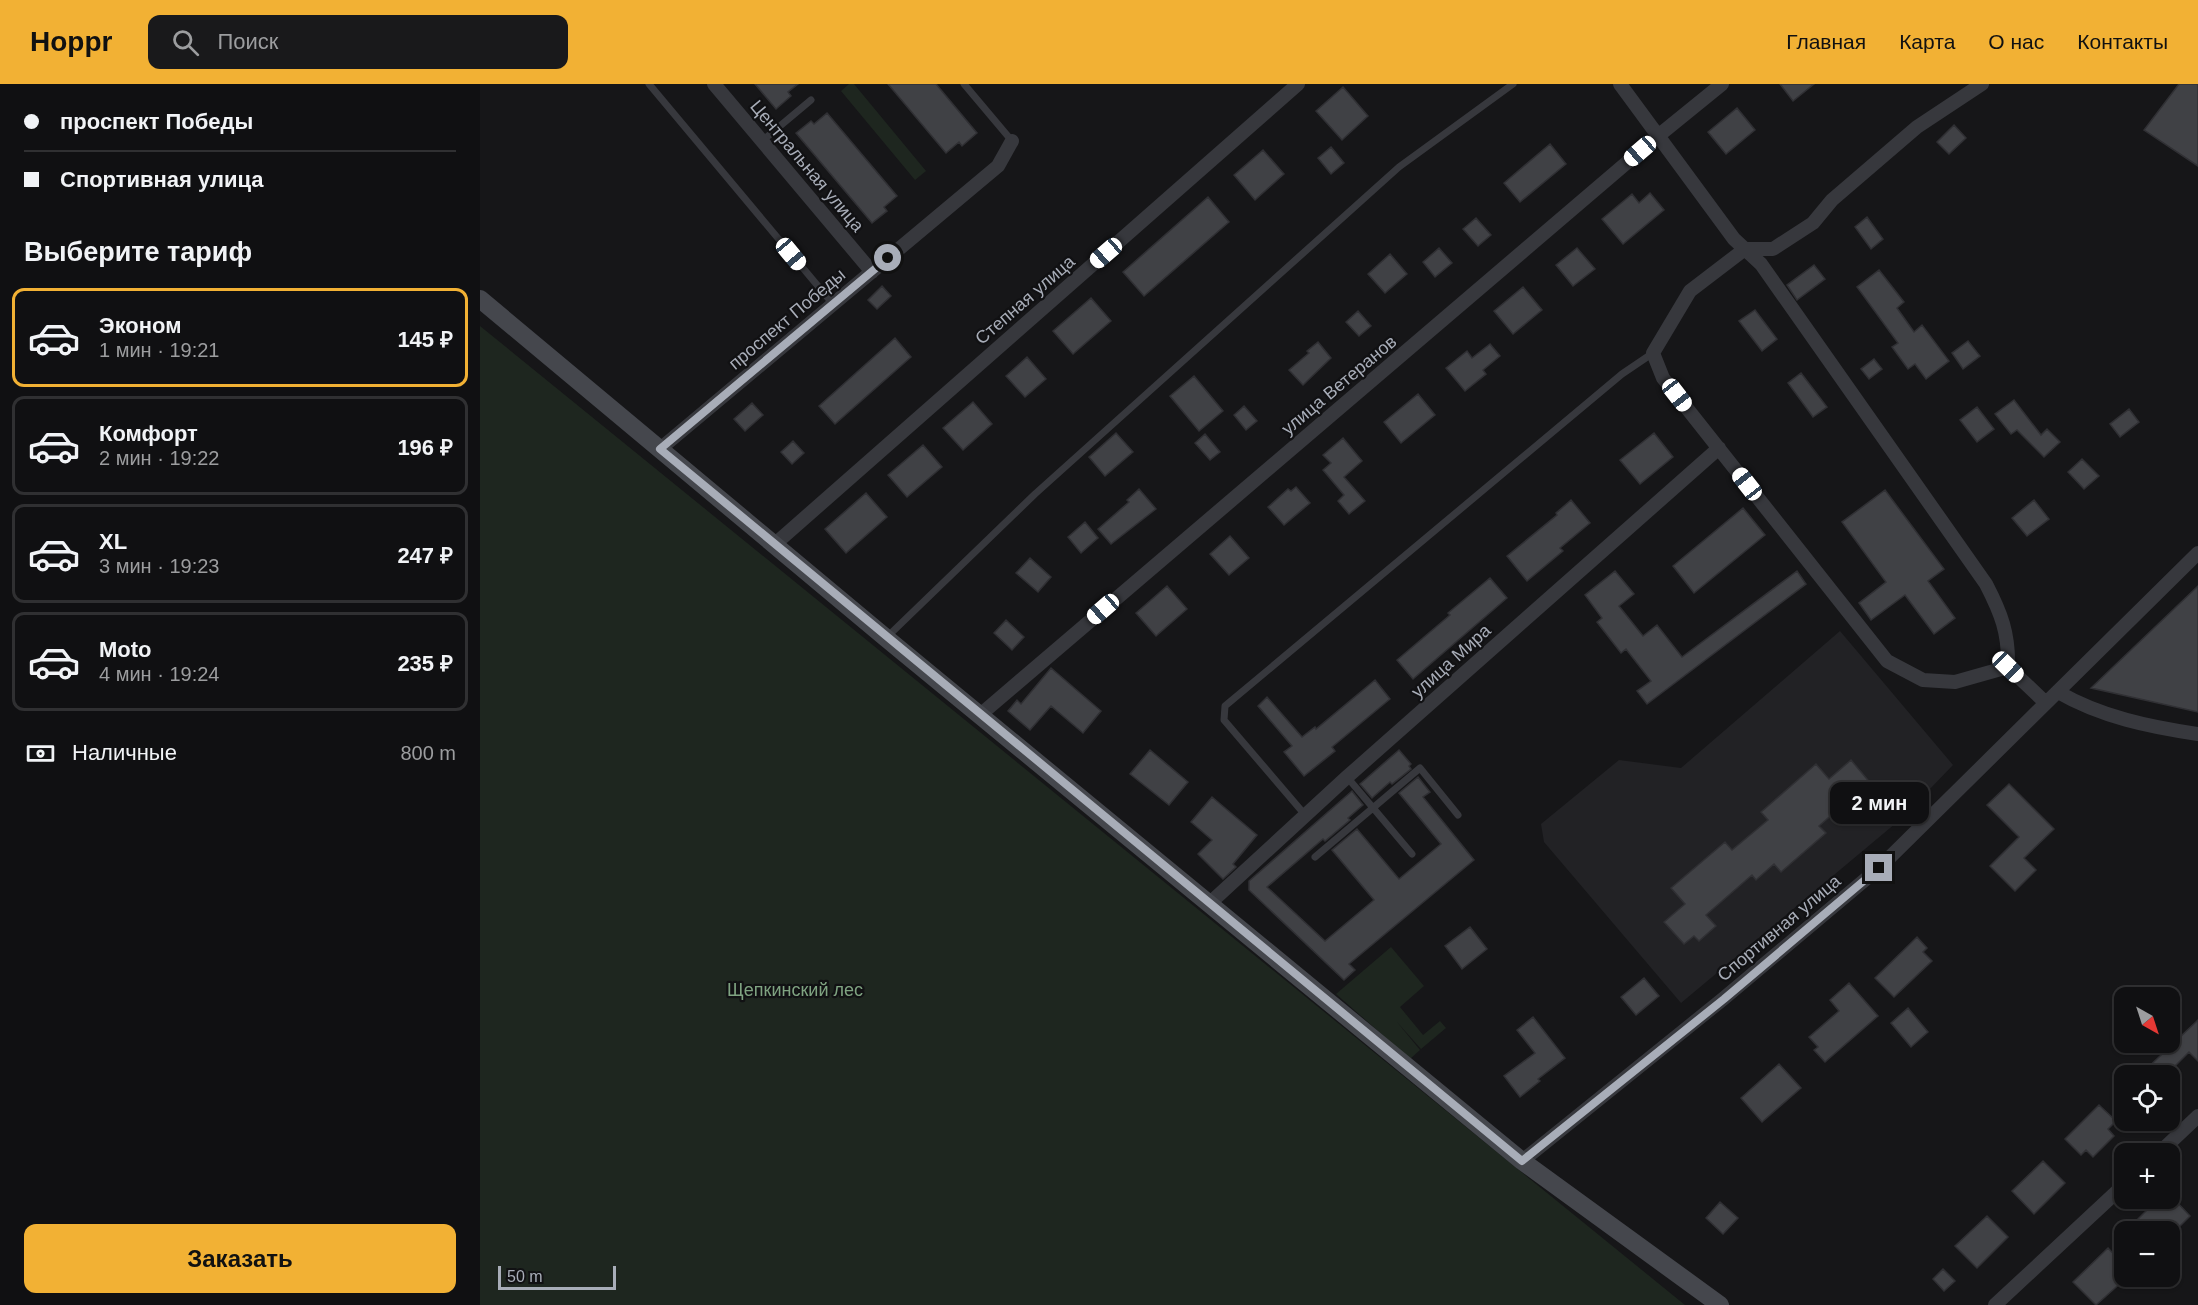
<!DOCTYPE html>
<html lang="ru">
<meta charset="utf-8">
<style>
body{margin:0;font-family:Helvetica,sans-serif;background:#19191b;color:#f1f3f6;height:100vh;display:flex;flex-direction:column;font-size:22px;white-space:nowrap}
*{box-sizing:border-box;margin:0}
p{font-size:20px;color:#9c9d9f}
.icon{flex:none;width:33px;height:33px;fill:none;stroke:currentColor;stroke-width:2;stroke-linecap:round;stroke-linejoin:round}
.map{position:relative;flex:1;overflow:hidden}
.side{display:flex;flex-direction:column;background:#101012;width:480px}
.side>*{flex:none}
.hud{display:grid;align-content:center;height:132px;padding:0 24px;background:#101012}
.needle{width:39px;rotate:141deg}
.controls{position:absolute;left:1634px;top:903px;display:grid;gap:12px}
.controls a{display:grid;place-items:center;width:66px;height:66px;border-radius:12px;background:#101012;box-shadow:0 2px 4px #0004,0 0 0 2px #303032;font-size:30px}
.scale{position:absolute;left:18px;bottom:15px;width:118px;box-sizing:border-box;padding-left:6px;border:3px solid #a8adb8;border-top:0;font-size:16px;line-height:21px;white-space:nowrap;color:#a8adb8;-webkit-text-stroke:4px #111113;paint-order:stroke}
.end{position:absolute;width:27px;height:27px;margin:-14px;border:8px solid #a8adb8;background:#111;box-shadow:0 0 0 3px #111}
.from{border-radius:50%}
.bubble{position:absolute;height:42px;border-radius:12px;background:#101012;box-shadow:0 2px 4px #0004,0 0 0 2px #303032;font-size:20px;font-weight:800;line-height:42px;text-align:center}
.car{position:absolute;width:18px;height:36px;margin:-18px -9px;border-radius:8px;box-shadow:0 0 4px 2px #0007;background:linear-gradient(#fff 24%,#345 0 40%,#fff 0 76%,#345 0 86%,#fff 0)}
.hud b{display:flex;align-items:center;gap:21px;height:57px;font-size:22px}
.hud b+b{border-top:2px solid #303032}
.hud i{width:15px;height:15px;background:#f1f3f6}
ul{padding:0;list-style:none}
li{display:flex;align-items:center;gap:18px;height:99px;margin:0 12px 9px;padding:0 12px;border:3px solid #303032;border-radius:12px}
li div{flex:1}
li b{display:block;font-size:22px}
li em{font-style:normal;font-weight:800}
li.on{border-color:#f2b134}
li>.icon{width:54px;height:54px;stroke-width:1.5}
h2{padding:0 24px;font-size:27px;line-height:72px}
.pay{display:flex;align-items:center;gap:15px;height:66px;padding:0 24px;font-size:22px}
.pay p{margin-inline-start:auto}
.action{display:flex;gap:12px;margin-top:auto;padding:12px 24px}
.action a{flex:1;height:69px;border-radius:12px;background:#f2b134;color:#111;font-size:24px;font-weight:800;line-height:69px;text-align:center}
header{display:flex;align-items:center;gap:36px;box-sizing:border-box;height:84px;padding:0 30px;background:#f2b134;color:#111}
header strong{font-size:28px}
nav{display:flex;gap:33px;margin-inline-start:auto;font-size:21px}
.search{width:420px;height:54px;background:#19191b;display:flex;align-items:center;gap:15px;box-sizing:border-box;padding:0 21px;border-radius:12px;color:#9c9d9f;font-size:22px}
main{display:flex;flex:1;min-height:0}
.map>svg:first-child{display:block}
.built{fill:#222225}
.green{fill:#1e261f}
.building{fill:#404145;stroke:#303034;stroke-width:1.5}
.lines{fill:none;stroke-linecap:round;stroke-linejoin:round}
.service{stroke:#37383d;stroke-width:7}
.minor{stroke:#37383d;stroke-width:14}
.secondary{stroke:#45474d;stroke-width:18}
.route{stroke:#a8adb8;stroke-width:8}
.labels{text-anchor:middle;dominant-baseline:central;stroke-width:4.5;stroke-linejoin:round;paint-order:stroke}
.street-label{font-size:18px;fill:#a8adb8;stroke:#111113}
.park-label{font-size:18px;fill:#7fa381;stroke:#111113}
</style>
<header>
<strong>Hoppr</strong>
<div class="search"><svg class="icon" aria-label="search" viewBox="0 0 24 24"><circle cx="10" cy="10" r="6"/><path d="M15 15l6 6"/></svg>Поиск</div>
<nav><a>Главная</a><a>Карта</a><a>О нас</a><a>Контакты</a></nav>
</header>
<main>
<section class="side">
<div class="hud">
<b><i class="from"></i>проспект Победы</b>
<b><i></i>Спортивная улица</b>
</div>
<h2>Выберите тариф</h2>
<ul>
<li class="on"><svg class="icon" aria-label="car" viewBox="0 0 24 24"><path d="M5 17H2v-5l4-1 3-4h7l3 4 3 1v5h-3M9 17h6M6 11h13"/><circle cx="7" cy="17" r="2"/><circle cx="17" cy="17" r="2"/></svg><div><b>Эконом</b><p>1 мин · 19:21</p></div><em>145 ₽</em></li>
<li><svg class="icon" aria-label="car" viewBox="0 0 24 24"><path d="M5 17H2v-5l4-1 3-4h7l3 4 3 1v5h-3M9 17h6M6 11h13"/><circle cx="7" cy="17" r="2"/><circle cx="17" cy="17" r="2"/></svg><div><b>Комфорт</b><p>2 мин · 19:22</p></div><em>196 ₽</em></li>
<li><svg class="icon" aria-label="car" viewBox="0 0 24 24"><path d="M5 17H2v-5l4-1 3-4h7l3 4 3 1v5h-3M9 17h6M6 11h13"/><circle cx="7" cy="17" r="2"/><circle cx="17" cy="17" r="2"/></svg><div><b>XL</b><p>3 мин · 19:23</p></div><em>247 ₽</em></li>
<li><svg class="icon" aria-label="car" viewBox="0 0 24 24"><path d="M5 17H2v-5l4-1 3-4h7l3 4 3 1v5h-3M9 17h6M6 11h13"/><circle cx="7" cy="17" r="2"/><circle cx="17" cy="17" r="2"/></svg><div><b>Moto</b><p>4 мин · 19:24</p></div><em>235 ₽</em></li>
</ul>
<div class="pay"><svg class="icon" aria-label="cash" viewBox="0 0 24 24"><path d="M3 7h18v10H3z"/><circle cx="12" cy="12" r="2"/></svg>Наличные<p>800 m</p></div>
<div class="action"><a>Заказать</a></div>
</section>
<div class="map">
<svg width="1718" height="1221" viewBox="0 0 1718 1221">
<rect width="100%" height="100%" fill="#161618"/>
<path class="built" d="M1360,547L1473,681L1422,734L1201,919L1064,758L1061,740L1139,676L1201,684Z"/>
<path class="green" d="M369,0H374L446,87L435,96L361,7Z
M0,242L1205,1221H0Z
M911,863L944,902L920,923L943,951L960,937L966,944L941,965L917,938L940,966L930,975L856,910Z"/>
<path class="building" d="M275,0H318L308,8L311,12L296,25Z
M408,0H456L497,49L482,62L479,58L466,69Z
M1300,0H1334L1313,17Z
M1699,0H1718V82L1664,46Z
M863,3L888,32L862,56L836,27Z
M1257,24L1275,46L1246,70L1228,48Z
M347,29L417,112L404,123L407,127L392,139L316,49L331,37L334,40Z
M1474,41L1486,54L1469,70L1457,58Z
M1070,60L1086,80L1040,118L1024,99Z
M851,63L864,79L851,90L838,74Z
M783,66L804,90L775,116L754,91Z
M1170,109L1184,126L1143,160L1122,135L1152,110L1159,119Z
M728,113L749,138L664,212L643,188Z
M1387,133L1403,155L1391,165L1375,143Z
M996,134L1011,151L998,162L983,145Z
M959,164L972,179L955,193L943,178Z
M1097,164L1115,185L1093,202L1076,181Z
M910,170L927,190L905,209L888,190Z
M1334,181L1345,195L1317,216L1307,201Z
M1399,186L1424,218L1417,224L1434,248L1442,241L1469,277L1446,295L1435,280L1428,285L1412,263L1418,259L1377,203Z
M402,202L411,212L397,225L388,216Z
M1043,203L1062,226L1033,250L1014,227Z
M611,214L631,237L593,270L573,247Z
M1275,226L1297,255L1282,267L1259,237Z
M878,227L891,242L879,252L866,238Z
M415,254L431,273L355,340L339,322Z
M1488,257L1500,272L1483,285L1472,269Z
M838,258L851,274L823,301L809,286L829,269L827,267Z
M1010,260L1020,272L1003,286L1006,290L985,307L966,284L987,267L992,274Z
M547,273L566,295L545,313L526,292Z
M1394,275L1402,285L1389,295L1381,285Z
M1321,289L1347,323L1333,333L1308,299Z
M714,292L743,327L719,347L690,312Z
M938,310L955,331L921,359L904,338Z
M1534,316L1561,351L1567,345L1580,358L1564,373L1537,346L1531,350L1515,330Z
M493,318L512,340L483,366L463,344Z
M272,319L283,331L265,347L254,335Z
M764,322L777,337L766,346L754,331Z
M1497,323L1514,345L1497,358L1480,336Z
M1649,325L1659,338L1640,353L1630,340Z
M636,349L653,368L625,392L609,373Z
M1174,349L1193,373L1160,400L1140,376Z
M725,350L740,368L730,376L715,359Z
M863,354L882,377L864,393L885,417L869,430L858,417L864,411L843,386L851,379L843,371Z
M313,357L324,369L312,380L301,368Z
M443,361L462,383L427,413L408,391Z
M1602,375L1619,392L1604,405L1588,388Z
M816,403L830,419L804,441L788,423L808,405L811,407Z
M659,405L676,425L631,460L618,445L649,418L647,416Z
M1405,406L1464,485L1448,497L1475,534L1454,550L1425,511L1391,536L1379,519L1406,498L1362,438Z
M386,409L407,433L366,469L345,445Z
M1091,416L1110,439L1080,464L1083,467L1047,497L1027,472L1077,431L1076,429Z
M1554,416L1569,435L1547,452L1532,434Z
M1263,424L1285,451L1214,509L1193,482Z
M605,438L618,454L601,469L588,453Z
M750,452L769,474L749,491L730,470Z
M550,474L571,493L558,508L536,489Z
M1135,487L1154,510L1139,522L1163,552L1177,541L1202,573L1317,487L1326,500L1167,620L1157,607L1171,597L1146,565L1141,569L1117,538L1122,534L1105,511Z
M1010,494L1027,514L933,595L917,576L970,531L968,529Z
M687,502L707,525L676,552L656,529Z
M1718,502V628L1611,604Z
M526,536L544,553L532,566L514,549Z
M571,584L621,627L603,649L571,622L550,646L528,627L537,616L541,620Z
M895,596L910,615L852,663L855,667L824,692L804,668L812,662L778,622L787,613L822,653L835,643L836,645Z
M670,666L708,698L689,721L650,690Z
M919,666L931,680L929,682L931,685L912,700L910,698L892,714L880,700Z
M1371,676L1392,701L1382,710L1385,713L1370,727L1364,720L1339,742L1346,749L1301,788L1294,780L1276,796L1272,791L1226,831L1236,842L1219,857L1214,852L1204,860L1184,838L1205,820L1191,804L1245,758L1252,766L1288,736L1281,728L1336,680L1349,695Z
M938,693L950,708L943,713L994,776L869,880L875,886L864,896L769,806V797L872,707L883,721L868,734L870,736L845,757L843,755L787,803L845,857L894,816L852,766L877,745L919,795L961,760L919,709Z
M1529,700L1574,745L1544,774L1556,786L1535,807L1510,782L1539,753L1507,721Z
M732,713L777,751L753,780L756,783L743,795L718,770L732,756L711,738Z
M990,843L1007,865L982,885L965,862Z
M1437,853L1447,864L1443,868L1452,877L1414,913L1395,894Z
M1164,894L1179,912L1156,931L1141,913Z
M1369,899L1398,932L1345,978L1334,966L1338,963L1329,953L1359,927L1350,916Z
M1428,924L1448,948L1431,963L1411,939Z
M1053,933L1085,974L1058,995L1060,997L1040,1013L1024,992L1055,969L1037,946Z
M1718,936V977L1709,968L1685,992H1659Z
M1299,980L1321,1004L1282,1038L1261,1014Z
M1619,1021L1636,1037L1628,1045L1634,1052L1613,1073L1606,1066L1601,1071L1585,1055Z
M1563,1077L1585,1099L1554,1130L1532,1107Z
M1679,1114H1693L1710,1132L1694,1148H1660L1653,1140Z
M1240,1118L1258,1134L1243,1150L1226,1134Z
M1507,1132L1528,1153L1497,1184L1475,1162Z
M1628,1164L1644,1181V1196L1616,1221L1593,1198Z
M1463,1185L1475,1197L1464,1207L1453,1195Z"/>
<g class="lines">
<path class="service" d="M169,0L353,220
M484,0L532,57
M282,57L331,16
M406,554L555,410L919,83L1033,0
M867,693L932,770
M826,732L744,636L745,622L1142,290L1173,269
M835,773L940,684L978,731"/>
<path class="minor" d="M234,0L392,188
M1140,0L1254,155L1281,180L1506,500C1521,529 1529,549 1528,583L1566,619
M1502,0L1437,43L1352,116L1333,139L1293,165H1265L1210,207L1173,269L1183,294L1407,577L1443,596L1475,598L1528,583
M180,365L518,82L532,57
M295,460L818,0
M1578,608C1621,633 1670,643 1718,650
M500,631L1178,52L1242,0
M729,820L867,693L1239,364
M1678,1070L1718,1032
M1042,1077L1243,915L1399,784L1718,469
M1515,1221L1644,1101"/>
<path class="secondary" d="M0,215L406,554L1042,1077L1240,1221"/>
</g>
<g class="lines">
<path class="route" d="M408,174L180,365L1042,1077L1244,915L1399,784"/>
</g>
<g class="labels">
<g class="street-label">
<text transform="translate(327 82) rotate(50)">Центральная улица</text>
<text transform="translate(545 216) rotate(-41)">Степная улица</text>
<text transform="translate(307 235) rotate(-40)">проспект Победы</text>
<text transform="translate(859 301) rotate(-40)">улица Ветеранов</text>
<text transform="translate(971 577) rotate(-42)">улица Мира</text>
<text transform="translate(1299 844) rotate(-40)">Спортивная улица</text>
</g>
<g class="park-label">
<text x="315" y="906">Щепкинский лес</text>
</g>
</g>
</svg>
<div class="controls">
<a><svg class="needle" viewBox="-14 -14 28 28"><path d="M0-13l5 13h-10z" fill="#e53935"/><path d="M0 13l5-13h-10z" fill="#9c9d9f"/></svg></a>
<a><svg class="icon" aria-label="locate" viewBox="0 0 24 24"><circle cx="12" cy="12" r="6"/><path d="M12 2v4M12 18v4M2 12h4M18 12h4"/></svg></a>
<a>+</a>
<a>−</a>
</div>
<div class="scale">50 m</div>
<i class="end from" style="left:408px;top:174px"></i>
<i class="end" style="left:1399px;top:784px"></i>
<div class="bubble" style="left:1350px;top:698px;width:99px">2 мин</div>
<i class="car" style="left:1160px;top:67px;rotate:229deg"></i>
<i class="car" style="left:626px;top:169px;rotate:229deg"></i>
<i class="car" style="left:311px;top:170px;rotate:140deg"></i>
<i class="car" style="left:1197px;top:311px;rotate:142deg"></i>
<i class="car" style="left:1267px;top:400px;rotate:322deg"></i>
<i class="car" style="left:623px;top:525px;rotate:229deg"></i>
<i class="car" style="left:1528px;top:583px;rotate:134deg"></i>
</div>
</main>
